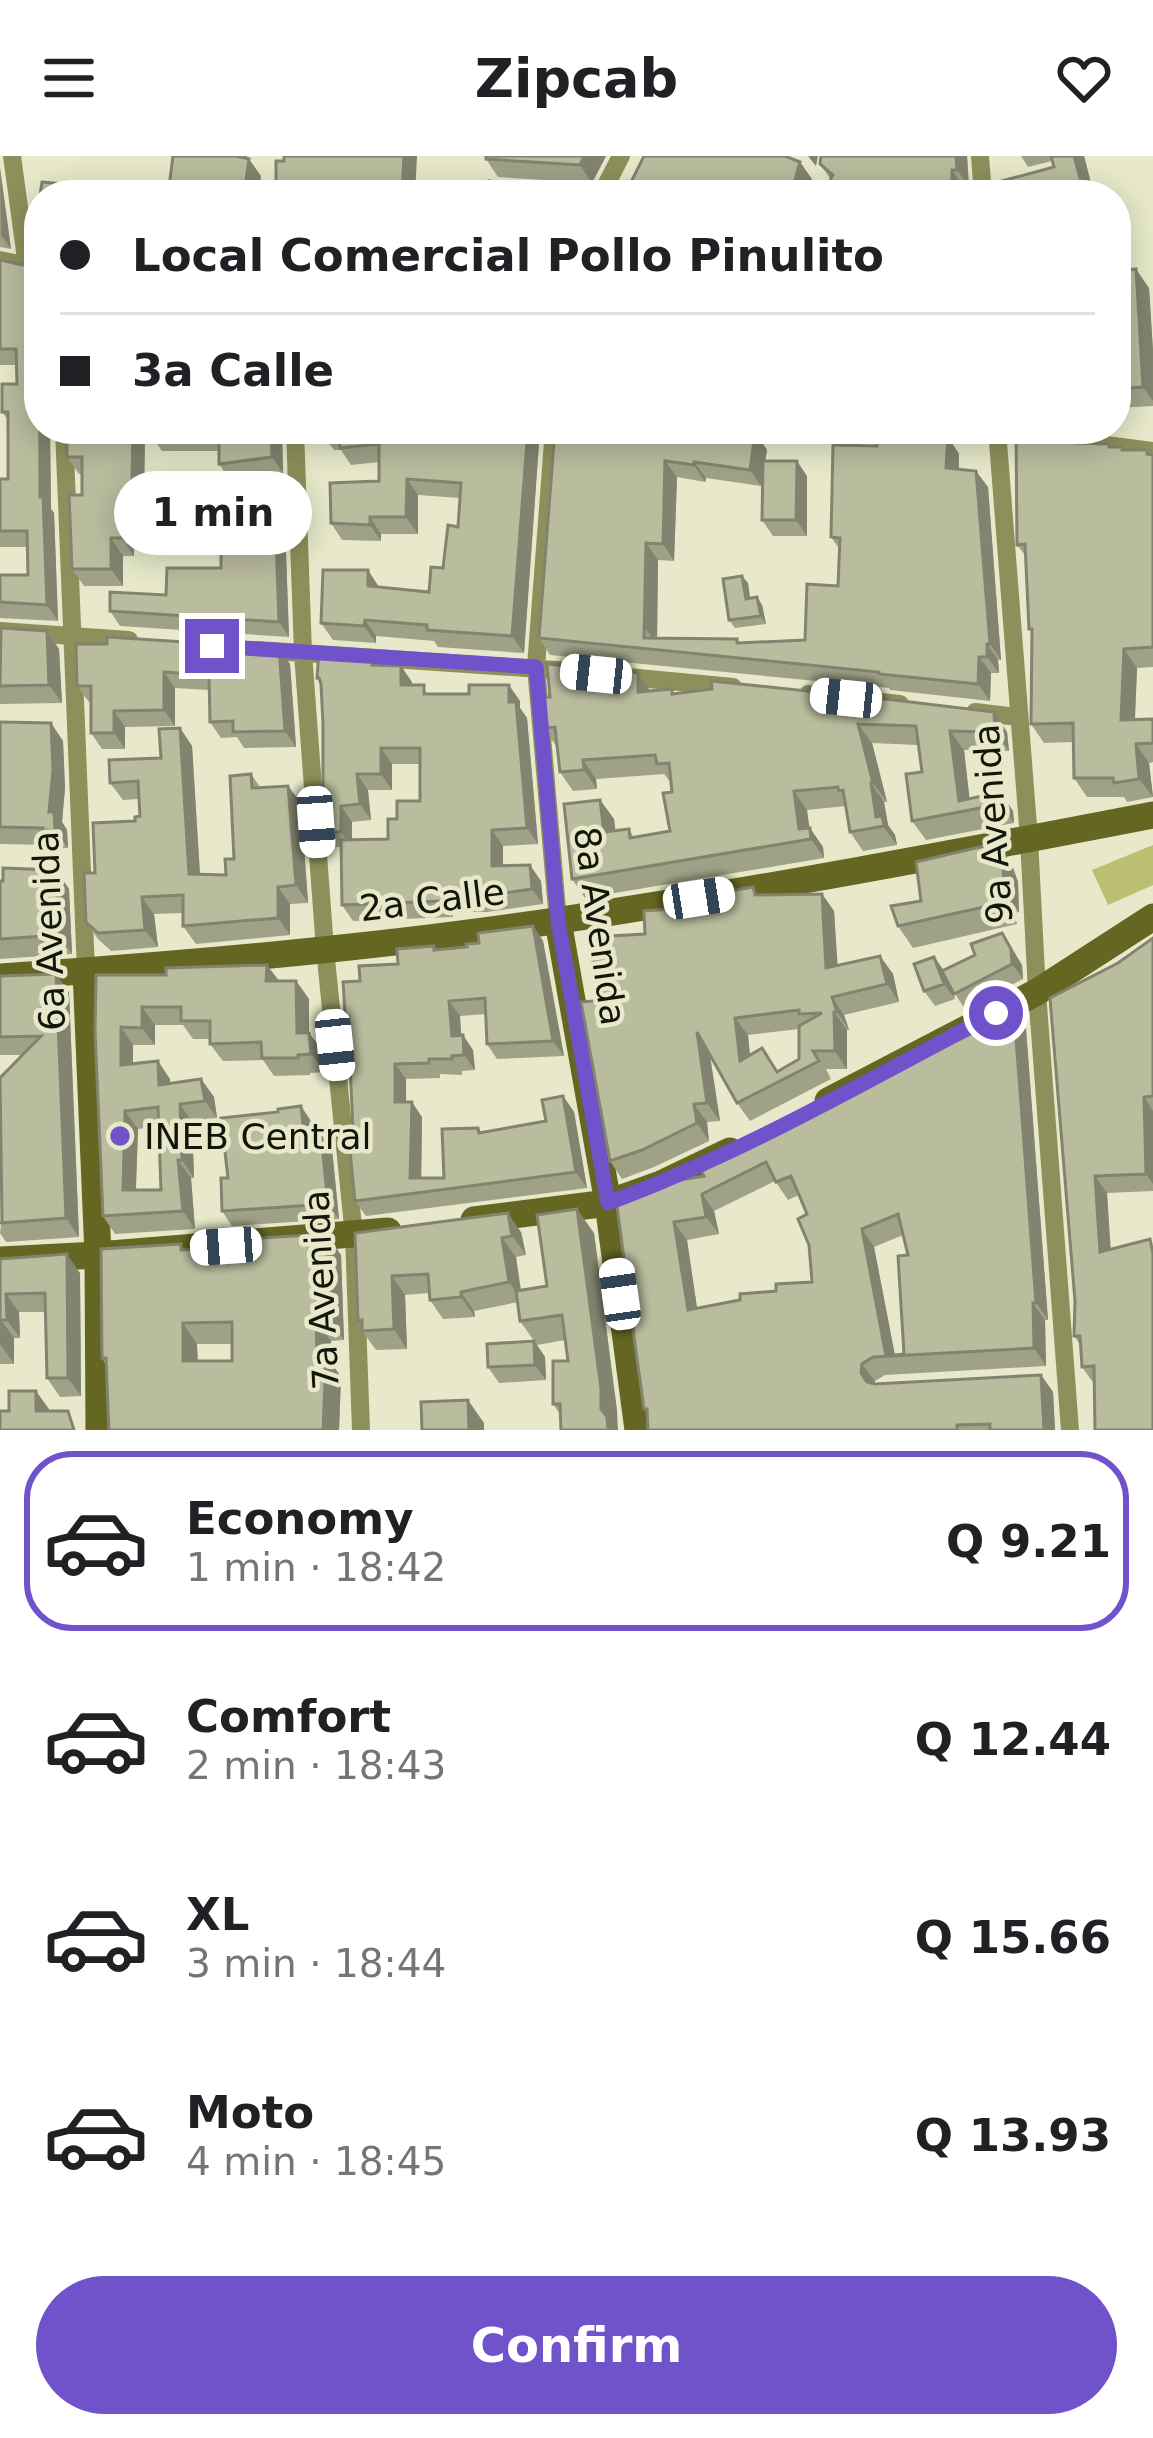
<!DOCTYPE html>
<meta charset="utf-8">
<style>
body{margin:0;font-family:"DejaVu Sans",sans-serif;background:#f6f6f6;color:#202124;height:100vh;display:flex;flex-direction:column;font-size:45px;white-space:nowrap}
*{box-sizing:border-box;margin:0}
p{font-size:39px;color:#757577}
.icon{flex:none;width:66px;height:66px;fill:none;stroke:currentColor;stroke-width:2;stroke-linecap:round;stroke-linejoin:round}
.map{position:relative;height:1274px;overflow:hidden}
.sheet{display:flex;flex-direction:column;background:#fff;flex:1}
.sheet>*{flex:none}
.guide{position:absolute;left:24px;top:24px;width:1107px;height:264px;border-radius:48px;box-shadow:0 6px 30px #0003;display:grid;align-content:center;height:264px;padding:0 36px;background:#fff}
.end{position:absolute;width:54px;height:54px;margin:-27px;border:15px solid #7052cb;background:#fff;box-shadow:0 0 0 6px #fff}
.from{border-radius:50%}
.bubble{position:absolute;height:84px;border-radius:42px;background:#fff;box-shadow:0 6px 30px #0003;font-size:39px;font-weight:700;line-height:84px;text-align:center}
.car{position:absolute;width:36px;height:72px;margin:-36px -18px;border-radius:15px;box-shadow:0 0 9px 3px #0007;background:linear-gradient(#fff 24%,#345 0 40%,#fff 0 76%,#345 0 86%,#fff 0)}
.guide b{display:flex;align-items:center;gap:42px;height:114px;font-size:45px}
.guide b+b{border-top:3px solid #e0e0e0}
.guide i{width:30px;height:30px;background:#202124}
ul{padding:21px 0 0;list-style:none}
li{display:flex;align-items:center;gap:36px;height:180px;margin:0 24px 18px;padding:0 12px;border:6px solid transparent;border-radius:48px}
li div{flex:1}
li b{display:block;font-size:45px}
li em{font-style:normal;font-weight:700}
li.selected{border-color:#7052cb}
li>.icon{width:108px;height:108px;stroke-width:1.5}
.primary-button{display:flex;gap:24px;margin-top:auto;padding:24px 36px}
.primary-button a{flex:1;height:138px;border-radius:72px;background:#7052cb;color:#fff;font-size:48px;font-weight:700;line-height:138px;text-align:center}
header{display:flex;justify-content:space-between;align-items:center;height:156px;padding:0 36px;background:#fff;font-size:54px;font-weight:700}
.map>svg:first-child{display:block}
.green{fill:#bcbf72}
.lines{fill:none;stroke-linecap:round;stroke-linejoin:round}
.street{stroke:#8e905b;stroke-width:18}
.secondary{stroke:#646622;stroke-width:27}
.wall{fill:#a0a288;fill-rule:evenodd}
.shaded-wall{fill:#82846f}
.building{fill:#babc9e;stroke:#82846f;stroke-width:3;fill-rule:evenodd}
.route{stroke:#7052cb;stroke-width:15}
.poi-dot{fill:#7052cb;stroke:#e7e9ca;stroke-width:4.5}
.labels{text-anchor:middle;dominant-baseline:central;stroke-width:9;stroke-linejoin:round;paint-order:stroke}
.street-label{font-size:36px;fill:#15160b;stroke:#e7e9ca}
.poi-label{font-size:36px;fill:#15160b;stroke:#e7e9ca;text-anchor:start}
</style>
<header><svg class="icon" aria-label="menu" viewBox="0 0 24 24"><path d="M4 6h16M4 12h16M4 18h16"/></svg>Zipcab<svg class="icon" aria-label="heart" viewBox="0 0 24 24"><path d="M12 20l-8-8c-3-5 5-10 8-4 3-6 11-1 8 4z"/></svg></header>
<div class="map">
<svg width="1153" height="1274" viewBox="0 0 1153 1274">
<rect width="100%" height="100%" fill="#e7e9ca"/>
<path class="green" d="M1153,689V729L1108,749L1092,714Z"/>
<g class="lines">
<path class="street" d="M12,0L27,110
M980,0L983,39
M601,39L621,0
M0,104L36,112
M64,273L86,815
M295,273L303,497L325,793L354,1080L361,1274
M554,273L536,511L558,765
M984,273L1153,295
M997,273L1029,683L1037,836L1070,1274
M0,475L129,484
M258,494L571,515
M617,520L733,531
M808,538L900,548
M975,556L1018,561"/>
<path class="secondary" d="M558,765L608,1047L638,1274
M86,815L98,1099L99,1274
M0,821C187,808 376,792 561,764C760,734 956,697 1153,659
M828,945L1037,836L1153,761
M474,1064L608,1047L661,1028L730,995
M0,1104L98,1099L388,1075"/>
</g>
<path class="wall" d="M486,0H606L592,27L498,21L486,3Z
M967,0L969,31H963V39H831V24L820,8Z
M1021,0H1084L1094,39H1002L1054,11L1052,5L1028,11Z
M0,12L11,93L0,91Z
M0,104L39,273H50L51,353L54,357L58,465L0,462V419H28L27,391H0V323H8V264L2,256L17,228L16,209H0Z
M1116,115L1149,132L1153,195V250L1116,252Z
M93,273H139L145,281L144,327H147L159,344V374H134V400H123V430H84L72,413L82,339V318H79L67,301L94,283Z
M151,273H282L283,317L230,324L219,308V295H162L151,279Z
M540,273L524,497L438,491L434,485L376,480V487L333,484L321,467L379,431L429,436L443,412L458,371L460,342L418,339V378H381V385L342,384L331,367L379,325V306L351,309L341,294H334L322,278Z
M555,273L757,279L767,294L765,305L807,320V380H773L762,364V324L761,330L706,322L705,326L677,321L674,405L658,404L657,482L739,487L805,484L838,430L840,394L831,381L877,290L948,281L959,298V313L988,331L1001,504H998L999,517H991L990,545L890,534L889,532L550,499L539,482Z
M1051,282L1080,287L1109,288L1112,291L1124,294H1147L1150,298L1153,299V511L1137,512L1135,564L1153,563V606L1149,607L1153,641L1127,646L1124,641H1087L1074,622L1073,586L1044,587L1031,568L1032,477L1029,473L1025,399L1017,389Z
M274,326L284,340L289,481L120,470L110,455L166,439L221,412L233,386V363L229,362L219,348Z
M748,427L750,442L762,449L766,468L735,472L729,464Z
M47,475L59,493L62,547L0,548V486Z
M279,492L290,508L296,591L244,592L237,581L221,582L210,566L209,534L175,532V570L125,571V593H102L91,577V546H89L77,530Z
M363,498L367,503H372L377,510L412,526V529L430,538L520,545V552L527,562L538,688L503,690V710L541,725L543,748L487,756H453V761L353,765L342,749L341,691H331L320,676L323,630V568L321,529L317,522ZM392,608H420V645L397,663L388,683L352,684V666L371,664L368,634H392Z
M638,517L650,535L675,538L994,556L1007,576L1009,595L964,594L969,642L1000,636L1013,655L1014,667L926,684L912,665L922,616L918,589L872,587L887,646H884L888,669L895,679L897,689L863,695L850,676L846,650L807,654L809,672L823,691L824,702L585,742L572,723L600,644L614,663L615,675L629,673L634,682L670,675L671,627L664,618L596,623L597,633L573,635L560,616L557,591L543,572L550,541Z
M0,566L51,567L63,585L65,632L62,666L67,674L68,692H56L54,689L0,688Z
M180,572L192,590L200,718L226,719L234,703L251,618L260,631L288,630L301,647L308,747L290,748V779L196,788L183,770V757L154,758L158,791L111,795L98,783L86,766L95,717L140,660L139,643L123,644L110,627L161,602Z
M1012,709L1018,726L1019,756L1013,758L1017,768L913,792L898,770L921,745Z
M56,714L69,733L72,798L0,803V725Z
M822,738L834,755L837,810L880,800L893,818L899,846L844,859L849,874H847V913H826L831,923L750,965L737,947L710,899L720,965L707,966L709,985L654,1011L622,1023L610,1005L604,844L602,819L593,806L645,778L686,752L759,739ZM799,873V903L778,915L750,899L748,879Z
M533,770L543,785L564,900L497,903L487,888L486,858L460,860L461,879L473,894L475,914L462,915V919L440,918V922L406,923V946L422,961L421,1022H444L478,972L482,977L546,965L563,940L574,956L587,1032L366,1060L355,1045L350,913L340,899L344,877L360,825L436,794L467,791Z
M1153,782V1035L1107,1037L1110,1093L1094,1228L1082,1211L1081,1190L1074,1180L1118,807Z
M1012,792L1022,809L1023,823L965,853L949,829L955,843L935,850L924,835L934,801L944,815Z
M96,819L296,825L309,843V877L322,894L324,916L310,917V919L274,920L263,904L223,905L210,888V883H193L183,869H155V889H133V908L170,923V927L201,923L214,941L217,962L192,966L194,1022H191L195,1073L115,1078L103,1060ZM159,970L161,1034H136L138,973Z
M0,820L69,836L79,1081L6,1086L0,1077L23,899H0Z
M1026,873L1048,1164H1045L1046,1210L885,1219L875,1225L874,1228L1041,1219L1053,1236L1055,1274H648L647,1258L644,1253L631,1133L627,1126L704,1020L838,939L890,917ZM775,1025L788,1044L799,1039L807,1058L812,1126L697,1152L687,1084L719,1078L714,1055ZM903,1079L908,1099L904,1198L895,1199L874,1091Z
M311,965L313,979L332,993L339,1063L232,1070L222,1055L228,1022Z
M521,1076L526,1099L516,1101L521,1134L547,1130L594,1077L617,1255L560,1258L553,1248L568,1205L565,1184L537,1189L545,1201L546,1224L499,1227L488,1211L534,1185L520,1165L518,1146L474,1155L475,1161L443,1163L430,1144L429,1137L405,1139L407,1193L376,1194L362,1175V1171L358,1165L355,1077Z
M326,1078L341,1099L344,1184L331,1185L332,1208L341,1221L339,1274H109L106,1209L102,1202L185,1094L246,1091ZM197,1188H232V1205H198Z
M0,1103L80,1117L81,1240L60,1241L47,1222L46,1156H19L20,1182H14V1208H0Z"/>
<path class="shaded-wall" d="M236,0H247L248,14L249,3L261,20L259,39H244Z
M404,0H417L415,39H402Z
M584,0H606L592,27L580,9Z
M808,0H818L816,10Z
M956,0H967L969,31L957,14Z
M1074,0H1084L1094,39H1089L1082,29Z
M800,6L812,23L808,39H791Z
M0,12L11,93L1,79Z
M952,14L963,31V39H952Z
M1136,113L1149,132L1153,195V245L1143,231Z
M39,273H50L51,353L54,357L58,465L47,449L40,341Z
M133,273H139L145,281L144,344L132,327Z
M271,273H282L283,317L272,301Z
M528,273H540L524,497L512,480Z
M744,273H757V279L767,294L761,330L750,314Z
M948,281L959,298L958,329L946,312Z
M665,305L677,321L674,405L663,388Z
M797,305L807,320V380L796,364Z
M694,306L706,322L705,326L694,309Z
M976,315L988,331L1001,504L990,488Z
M407,323L418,339V378L406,361Z
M274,326L284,340L289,481L279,466Z
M147,327L159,344V374L147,357Z
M122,357L134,374V400L122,382Z
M370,361L381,378V385L370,369Z
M111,382L123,400V430L111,413Z
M646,387L658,404L657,489L645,472Z
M368,414L379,431L368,430Z
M742,420L748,427L751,451L746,443Z
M757,441L762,449L766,468L761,460Z
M365,464L376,480V487L364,470Z
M47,475L59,493L62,547L49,529Z
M987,488L998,504L999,517L987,501Z
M279,492L290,508L296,591L285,575Z
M1124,493L1137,512L1134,583L1121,564Z
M979,501L991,517L990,545L978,528Z
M401,510L412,526V545L401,529Z
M164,516L175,532V570L164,554Z
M638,517L651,536H638Z
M509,529L520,545V552L527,562L538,688L527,672L509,546Z
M114,555L125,571V593L114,577Z
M994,556L1007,576L1009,595L995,576Z
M51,567L63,585L65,632L62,666L67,674L68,692L55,675L49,656Z
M858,568L872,587L887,646L873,627Z
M180,572L192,590L201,736L189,718Z
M950,575L964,594L971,654L959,645Z
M1136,588L1149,607L1153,641L1139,623Z
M381,592L392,608V634L381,618Z
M583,604L596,623L597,633L584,614Z
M357,618L368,634L371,664L360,648Z
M871,627L884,646L888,669L895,679L897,689L876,661Z
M288,630L301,647L308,747L296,729Z
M794,635L807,654L811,683L799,673Z
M1000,636L1013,655L1014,667L1001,648Z
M600,644L614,663L618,695L604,676Z
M341,650L352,666V691L341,676Z
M810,672L823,691L824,702L811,683Z
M492,674L503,690V726L492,710Z
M997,687L1012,709L1018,726L1019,756L1004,734Z
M530,709L541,725L543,748L532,733Z
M56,714L69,733L72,798L59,779Z
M278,731L290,748V779L278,762Z
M998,736L1013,758L1017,768L1002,747Z
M822,738L834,755L839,830L826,812Z
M142,741L154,758L158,791L145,774Z
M533,770L543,785L564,900L553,885Z
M1002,777L1022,809L1023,823L1012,808Z
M880,800L893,818L899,846L887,828Z
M934,801L945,816L955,843L944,828Z
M267,809L280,826L266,825Z
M56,818L69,836L79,1081L66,1062Z
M296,825L309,843V877L322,894L324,916L297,877Z
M832,841L844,859L849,874L837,856Z
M449,845L460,860L462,895L452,880Z
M142,851L155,869V889L142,872Z
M834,856L847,874V913L835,895Z
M1014,856L1026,873L1048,1164L1036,1147Z
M735,862L748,879L752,923L740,905Z
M121,871L133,889V926L121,909Z
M697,876L709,894L720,965L707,947Z
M463,879L473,894L475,914L464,899Z
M158,905L170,923L171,947L159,929Z
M395,908L406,923V961L395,946Z
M201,923L214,941L217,962L205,945Z
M563,940L574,956L587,1032L576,1016Z
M1144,941L1153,955V1028L1146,1018Z
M412,946L422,961L421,1037L410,1022Z
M180,948L192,966L194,1022L182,1004Z
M694,948L707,966L709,985L697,967Z
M301,950L311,965L314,995L304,980Z
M125,955L138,973L135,1052L123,1034Z
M321,978L332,993L339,1063L328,1048Z
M178,1004L191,1022L195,1073L183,1055Z
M1095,1020L1107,1037L1112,1113L1100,1096Z
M702,1038L714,1055L719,1078L706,1061Z
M577,1053L594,1077L617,1255L618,1274H608L601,1253Z
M508,1057L521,1076L526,1099L512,1080Z
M674,1066L687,1084L700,1172L688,1154Z
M862,1073L874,1091L895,1200H887Z
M326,1078L341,1099L344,1184L329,1163Z
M502,1082L516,1101L522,1145L509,1126Z
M67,1098L80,1117L81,1240L68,1222Z
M392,1120L405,1139L407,1193L394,1173Z
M461,1136L474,1155L475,1161L461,1141Z
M6,1138L19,1156L20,1182L7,1164Z
M1033,1147L1045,1164L1046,1210L1034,1192Z
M1,1164L14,1182V1208L1,1189Z
M316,1164L331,1185L332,1208L341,1221L339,1274H323L317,1200Z
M183,1167L197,1188L198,1226L183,1205Z
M534,1185L545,1201L546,1224L535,1209Z
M862,1208L875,1225L873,1234L861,1217Z
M1041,1219L1053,1236L1055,1274H1044Z
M36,1235L49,1253V1274L36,1255Z
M468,1244L484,1267V1274H469Z"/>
<path class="building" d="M173,0H236L249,3L244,39H168Z
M284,0H404L402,39H276V5H284Z
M486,0H584L580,9L486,3Z
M644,0H785L800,6L791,39H628L625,38Z
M821,0H956L957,14H952V39H831V19L834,20L820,8Z
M1051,0H1074L1082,29L1045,39H1002L998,26L1054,11Z
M489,25L561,39H489Z
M42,26L98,31V39H40Z
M0,104L22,109L33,106L39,108L40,341H43L47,449L0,446V419H28L27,375H0V323H8V256H2V228H17L16,193H0Z
M1136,113L1143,231L1116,233V115Z
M93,273H133L132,327H147V357H122V382H111V413H72L69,339H82V301H67V283H94Z
M151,273H271L272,301L219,308V279H151Z
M322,273H528L512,480L427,474V469L365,464L364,470L321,467L323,414H368V430L429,436L431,411L443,412L448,369L458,371L461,327L407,323L406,361H370V369L331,367L330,327L379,325V288L340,292L338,277L322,278Z
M555,273H744L743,275L755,277L750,314L694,306V309L665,305L663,388L646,387L644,482L737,483V487L805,484L807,428L838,430L840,382L831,381L833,289L877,290L878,277L948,281L946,312L976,315L990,488H987V501H979L978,528L879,518V516L539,482Z
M1016,274L1049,278V282L1076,281V287L1109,288V291H1122V294H1147V298L1153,299V491L1124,493L1121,564L1153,563V587L1136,588L1139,623L1114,627L1113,622H1074L1073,567L1031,568L1032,473H1029L1025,388L1017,389Z
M763,305H797L796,364H762Z
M220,325L274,326L279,466L110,455V436L166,439L167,412H221V386H233V349L219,348Z
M742,420L746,443L757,441L761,460L729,464L723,423Z
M1,472L47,475L49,529L0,530Z
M107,481L279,492L285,575L233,576V565L210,566L209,519L164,516V554L114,555V577H91V530H77L76,488H107Z
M319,495L363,498V503H372V509L401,510V529H424V538H469V529H509V546H516L527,672L492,674V710L530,709L532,733L476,741H442V745L342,749L341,684L388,683V663H397V645H420V592H381V618H357L360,648L341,650V676H320L317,630H323V568L321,528L319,522H317Z
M547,508L638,517V536L672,533V538L712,533L711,525L827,537L826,547L877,550V542L994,556L995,576L950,575L959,645L1000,636L1001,648L912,665L906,618L922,616L916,570L858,568L873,627H871L876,661L882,660L884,670L850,676L843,634L839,635L838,631L794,635L799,673L810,672L811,683L572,723L564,648L600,644L604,676L629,673L630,682L670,675L663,637L672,636L669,607L657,608L655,599L583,604L584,614L560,616L555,571L543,572L540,541H550Z
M0,566L51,567L53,614L49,656H54L55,675L43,674V672L0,671Z
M180,572L189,718L226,719L225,703H234L230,620L251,618L252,632L288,630L296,729L278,731V762L183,770V739L142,741L145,774L98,777L86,766L84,717H95L93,667L135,665V661L140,660L138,625L110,627L109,604L161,602L159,573Z
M997,687L1003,705L1004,734L998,736L1002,747L898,770L891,750L921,745L916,706Z
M3,712L56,714L59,779L0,783V725H3Z
M753,731L755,739L822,738L826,812L880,800L887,828L832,841L837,856H834L835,895H813L819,905L737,947L697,876L707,947L694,948L697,967L642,994L610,1005L581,846L604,844L601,806H593L592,781L645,778L644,755L686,752L684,743ZM799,854V858L822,857L799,870V903L777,916L762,892L740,905L735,862Z
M533,770L553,885L487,888L485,842L449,845L452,880L463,879L464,899L452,900V903H429V907L395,908V946H412L410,1022H444L442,973L478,972L479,977L546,965L542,944L563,940L576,1016L355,1045L348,975L353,974L350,908H346V899H340L338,877H344L346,872L343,826L360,825L359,810L398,808L397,793L434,790V794L467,791L466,788L479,787L478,777Z
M1002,777L1011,793L1012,808L954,838L942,815L975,799L971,788Z
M1153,782V940L1144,941L1146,1018L1095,1020L1100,1096L1150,1083L1153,1098V1274H1095L1094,1210L1082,1211L1080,1180H1074L1075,1145L1050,842L1118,807Z
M934,801L944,828L924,835L914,808Z
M267,809L266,825H296L297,877H309L311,898L298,899V902H262L261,886L210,888V865H181V851H142V872L121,871V909L158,905L159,929L201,923L205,945L180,948L182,1004H178L183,1055L103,1060L95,875L96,819H166V812ZM158,951L161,1034H123L125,955Z
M56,818L66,1062L0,1067L2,1066L0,922L41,880L0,881V820Z
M1014,856L1036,1147H1033L1034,1192L873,1201L862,1208L861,1217L867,1226L875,1228L1041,1219L1044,1274H990V1268L957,1269V1274H648L647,1253H644L634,1181L631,1126H627L616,1042L655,1028L704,1020L699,1009L837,937L838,939L888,914L890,917L971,878L996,876L995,866ZM766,1006L776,1026L791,1020L807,1058L798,1063L809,1089L812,1126L776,1128V1135L740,1138V1144L688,1154L674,1066L706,1061L702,1038ZM898,1058L908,1099L898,1100L904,1198L886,1200L862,1073Z
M301,950L304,980L321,978L328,1048L222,1055L221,1022H228L221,962L278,956V953Z
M577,1053L601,1232V1253L607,1261L608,1274H561L560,1248H553V1205H568L562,1159L520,1165L516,1135L547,1130L537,1059Z
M508,1057L512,1080L502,1082L509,1126L461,1136V1141L430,1144L428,1118L392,1120L394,1173L362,1175V1164L358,1165L355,1077Z
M326,1078L329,1163L316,1164L317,1200H326L323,1274H109L106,1202H102L101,1093L181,1088V1094L246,1091V1083ZM232,1166V1205H183V1167Z
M67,1098L68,1222H47L45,1137L6,1138L7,1164H1L0,1189V1103Z
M534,1185L535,1209L488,1211L487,1188Z
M9,1235H36V1255H68L74,1274H0V1255H9Z
M468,1244L469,1274H422L421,1246Z"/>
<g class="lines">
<path class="route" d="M212,490L536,511L558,765L608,1047C743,997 868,924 996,857"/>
</g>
<circle class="poi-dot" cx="120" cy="980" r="12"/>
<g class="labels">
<g class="street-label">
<text transform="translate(993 668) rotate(-94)">9a Avenida</text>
<text transform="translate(432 744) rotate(-7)">2a Calle</text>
<text transform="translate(600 770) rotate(82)">8a Avenida</text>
<text transform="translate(49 775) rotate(-92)">6a Avenida</text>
<text transform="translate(321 1134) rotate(-93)">7a Avenida</text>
</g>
<g class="poi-label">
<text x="144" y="980">INEB Central</text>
</g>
</g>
</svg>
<i class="end from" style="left:996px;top:857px"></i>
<i class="end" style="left:212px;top:490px"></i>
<div class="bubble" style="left:114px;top:315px;width:198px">1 min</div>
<i class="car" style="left:596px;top:518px;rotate:276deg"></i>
<i class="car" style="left:846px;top:542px;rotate:276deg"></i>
<i class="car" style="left:316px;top:666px;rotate:176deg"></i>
<i class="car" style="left:699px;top:742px;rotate:81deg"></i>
<i class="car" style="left:335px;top:889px;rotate:174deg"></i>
<i class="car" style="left:226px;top:1090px;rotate:266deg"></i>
<i class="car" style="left:620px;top:1138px;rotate:352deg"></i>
<div class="guide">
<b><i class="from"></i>Local Comercial Pollo Pinulito</b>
<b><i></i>3a Calle</b>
</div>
</div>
<section class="sheet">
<ul>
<li class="selected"><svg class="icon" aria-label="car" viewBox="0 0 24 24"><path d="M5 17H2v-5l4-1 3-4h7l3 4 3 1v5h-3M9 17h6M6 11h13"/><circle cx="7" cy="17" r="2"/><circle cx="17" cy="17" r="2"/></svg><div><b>Economy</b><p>1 min · 18:42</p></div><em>Q 9.21</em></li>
<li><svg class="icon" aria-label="car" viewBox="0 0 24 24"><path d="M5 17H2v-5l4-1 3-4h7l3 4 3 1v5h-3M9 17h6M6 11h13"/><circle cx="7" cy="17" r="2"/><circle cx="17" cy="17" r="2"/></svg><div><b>Comfort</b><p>2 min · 18:43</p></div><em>Q 12.44</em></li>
<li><svg class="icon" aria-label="car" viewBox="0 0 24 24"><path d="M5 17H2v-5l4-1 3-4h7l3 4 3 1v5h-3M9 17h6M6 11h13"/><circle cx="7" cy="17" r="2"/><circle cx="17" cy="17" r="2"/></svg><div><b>XL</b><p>3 min · 18:44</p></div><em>Q 15.66</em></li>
<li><svg class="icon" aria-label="car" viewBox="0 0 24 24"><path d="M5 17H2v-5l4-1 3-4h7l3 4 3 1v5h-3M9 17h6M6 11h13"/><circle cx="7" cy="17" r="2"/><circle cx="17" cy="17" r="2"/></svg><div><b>Moto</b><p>4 min · 18:45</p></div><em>Q 13.93</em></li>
</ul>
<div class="primary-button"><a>Confirm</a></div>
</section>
